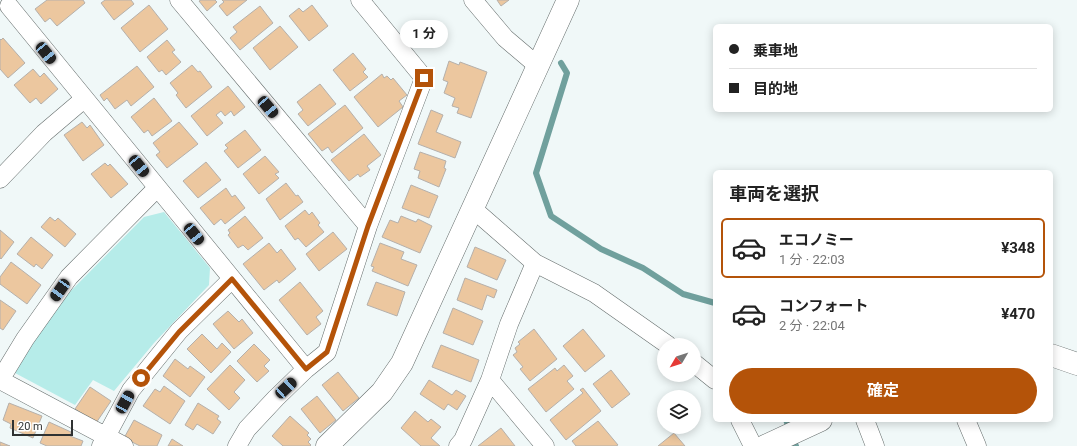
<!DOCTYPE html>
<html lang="ja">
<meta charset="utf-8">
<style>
body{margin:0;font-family:Roboto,"Noto Sans JP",sans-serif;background:#f6f6f6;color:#222;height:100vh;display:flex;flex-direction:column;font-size:15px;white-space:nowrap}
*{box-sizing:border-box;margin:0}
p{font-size:13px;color:#767676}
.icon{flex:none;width:22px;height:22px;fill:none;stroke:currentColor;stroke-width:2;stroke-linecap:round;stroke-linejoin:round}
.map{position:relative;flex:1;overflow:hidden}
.panel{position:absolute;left:713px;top:170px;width:340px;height:252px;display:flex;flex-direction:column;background:#fff;border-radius:6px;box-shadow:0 2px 10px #0003}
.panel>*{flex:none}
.guide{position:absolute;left:713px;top:24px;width:340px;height:88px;border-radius:6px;box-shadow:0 2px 10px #0003;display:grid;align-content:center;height:88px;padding:0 16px;background:#fff}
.needle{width:26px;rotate:231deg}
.buttons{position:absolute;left:657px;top:338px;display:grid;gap:8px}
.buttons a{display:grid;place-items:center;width:44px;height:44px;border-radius:50%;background:#fff;box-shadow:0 2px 10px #0003;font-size:20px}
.scale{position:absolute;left:12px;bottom:10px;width:61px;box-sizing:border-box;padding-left:4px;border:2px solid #2f3232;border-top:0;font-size:11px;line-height:14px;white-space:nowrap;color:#2f3232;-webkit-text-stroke:3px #fff;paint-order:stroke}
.end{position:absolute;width:18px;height:18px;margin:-9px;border:5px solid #b45309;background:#fff;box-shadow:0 0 0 2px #fff}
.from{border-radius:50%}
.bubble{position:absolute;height:28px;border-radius:14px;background:#fff;box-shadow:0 2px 10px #0003;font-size:13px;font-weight:700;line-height:28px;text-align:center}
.car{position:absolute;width:12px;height:24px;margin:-12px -6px;border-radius:5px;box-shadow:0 0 3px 1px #0007;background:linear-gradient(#222 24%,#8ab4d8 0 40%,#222 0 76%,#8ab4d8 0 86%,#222 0)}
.guide b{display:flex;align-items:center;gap:14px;height:38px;font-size:15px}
.guide b+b{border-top:1px solid #e0e0e0}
.guide i{width:10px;height:10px;background:#222}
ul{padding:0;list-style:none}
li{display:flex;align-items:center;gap:12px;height:60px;margin:0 8px 6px;padding:0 8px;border:2px solid transparent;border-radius:6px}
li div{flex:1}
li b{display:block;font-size:15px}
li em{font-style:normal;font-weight:700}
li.active{border-color:#b45309}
li>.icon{width:36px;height:36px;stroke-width:1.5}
h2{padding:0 16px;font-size:18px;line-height:48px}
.action{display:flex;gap:8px;margin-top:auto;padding:8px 16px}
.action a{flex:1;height:46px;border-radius:24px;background:#b45309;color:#fff;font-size:16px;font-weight:700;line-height:46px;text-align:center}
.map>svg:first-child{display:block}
.green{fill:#b6ece9}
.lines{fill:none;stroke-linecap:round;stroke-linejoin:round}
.stream{stroke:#70a09d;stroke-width:6}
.building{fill:#ecc79f;stroke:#b5b0ab}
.street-casing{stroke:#656d6c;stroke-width:19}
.secondary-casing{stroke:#656d6c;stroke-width:23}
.street{stroke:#fff;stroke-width:18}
.secondary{stroke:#fff;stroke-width:22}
.route{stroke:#b45309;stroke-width:5}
</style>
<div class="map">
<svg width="1077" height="446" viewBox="0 0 1077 446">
<rect width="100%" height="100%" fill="#f0f8f8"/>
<path class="green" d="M164,212L210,268L209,285L154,343L114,391L93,380L75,405L15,373L55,307L144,217Z"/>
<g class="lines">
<path class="stream" d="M561,63L567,73L536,173L551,216L601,249L643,268L683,294L715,303
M786,420L796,446"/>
</g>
<path class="building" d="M47,0H83L85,3L57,26L50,18L45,22L35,9Z
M105,0H131L134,4L114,20L101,3Z
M201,0H215L217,2L207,11L199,1Z
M222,0H247L227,16L219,6L224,2Z
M497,0H509L501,6Z
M149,5L168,29L140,52L121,28Z
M312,5L328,26L309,41L289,16L299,8L303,12Z
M260,6L273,23L240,50L230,38L237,32L233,27Z
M280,26L298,47L270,70L253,48Z
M3,38L25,63L8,78L0,69V39L1,40Z
M167,40L175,50L172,52L181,62L166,75L162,70L159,72L147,57Z
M353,53L366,69L363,72L368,77L350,91L333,70Z
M449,61L459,65L460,62L487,72L471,118L457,113L459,108L452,106L455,98L444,93L448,82L443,80Z
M192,65L198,72L200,71L212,87L186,108L176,95L178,93L170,83Z
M137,66L154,87L131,106L127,100L115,109L107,98L104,101L100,95Z
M33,69L40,77L44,73L58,89L41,104L36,98L30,103L14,85Z
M382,74L384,78L387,76L391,80L393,78L407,95L399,101L403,107L378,127L354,97Z
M320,84L336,104L308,126L298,114L303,110L297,102Z
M228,86L245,107L234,116L231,111L225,116L221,111L216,115L223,123L207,136L191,116Z
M154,98L172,121L152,136L148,130L144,133L131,117Z
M345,105L363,128L332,153L328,147L322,151L308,134Z
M431,110L443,115L436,132L461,142L455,158L418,144Z
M82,122L87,128L90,125L104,145L83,161L64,135Z
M179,122L198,144L167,168L156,155L160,152L153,143Z
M245,130L261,150L238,168L224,151L228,148L225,145Z
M364,134L381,155L367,166L370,170L360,177L358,174L349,181L331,160Z
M420,152L446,161L444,168L446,169L439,187L418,178L420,171L414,169Z
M265,156L279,172L275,174L279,178L259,194L243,174Z
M206,162L221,180L198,198L183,181Z
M105,163L108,166L110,164L128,184L111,198L91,174Z
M286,183L296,196L298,195L303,202L280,220L266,199Z
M411,185L438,196L429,218L402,208Z
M226,188L232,197L235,195L245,208L225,224L221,219L214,225L200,208Z
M305,210L309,215L312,212L320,223L318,225L324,232L306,247L298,238L295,240L285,226Z
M245,216L263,238L248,250L243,245L238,248L228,235L230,233L228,230Z
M401,216L416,222L418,219L432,226L420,253L382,237L390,220L398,223Z
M50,217L55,221L58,218L76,234L65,247L41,227Z
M0,230L14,242L1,259L0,258Z
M333,232L347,249L319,271L306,254Z
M31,237L53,255L42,269L36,264L34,267L17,254Z
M269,243L277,253L281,249L296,269L279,283L277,280L264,290L243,264Z
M380,243L404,252L401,259L417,265L408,286L372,271L374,267L371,266Z
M475,247L506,260L497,280L467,267Z
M11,262L41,285L27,304L0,284V277Z
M465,278L497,290L494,298L487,295L482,310L457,300Z
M300,282L323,311L316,317L321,324L307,335L279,300Z
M376,282L405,292L397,316L367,305Z
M0,300L16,311L3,330L0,328Z
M453,308L483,321L473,345L443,333Z
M228,311L239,322L242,319L253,333L234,349L213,324Z
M534,329L557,359L530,381L520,369L523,367L513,355L517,352L515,348L520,344L518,342Z
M583,329L605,356L585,372L563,346Z
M202,334L217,349L222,343L231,352L211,373L187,349Z
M254,344L270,360L264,366L269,371L257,382L237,361Z
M441,345L479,360L471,382L432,367Z
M175,359L188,369L190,366L205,377L190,397L163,376Z
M230,365L245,380L234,392L240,398L229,410L207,389Z
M564,365L573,376L567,381L574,389L546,412L528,389L555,368L557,371Z
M611,370L630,394L612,408L593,384Z
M338,372L359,398L343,411L322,385Z
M429,380L452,395L456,390L466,396L457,410L448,404L444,410L420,394Z
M164,386L185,401L170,424L143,406L155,389L160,392Z
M90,387L111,401L96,423L75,409Z
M583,388L601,411L566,440L550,420L583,393L580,390Z
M317,396L336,420L320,433L301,409Z
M9,403L42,416L33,438L10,428L11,424L3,420Z
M198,403L219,416L217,419L221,422L213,434L197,424L193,430L185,425Z
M415,411L428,422L431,419L441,427L431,438L440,446H421L401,428Z
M290,416L309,433L307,435L311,439L308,442L311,445L310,446H283L272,436Z
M134,420L162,435L157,446H140L124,438Z
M598,421L618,445L616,446H576L572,441Z
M49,422L71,432L70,436L83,441L81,446H47L40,443Z
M501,428L515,446H478Z
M674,433L685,446H658Z
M172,439L183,446H168Z
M0,442L10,446H0Z"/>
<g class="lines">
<g class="street-casing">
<path id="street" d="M179,0L368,226
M473,0L505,38L538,66
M9,6L306,369
M0,179L44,133L84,99
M472,208L535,263L594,293L668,345
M694,363L715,380
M0,380L25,339L69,277L157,188
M0,380L124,446
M490,380L545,446
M740,420L753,446
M865,420L875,446
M966,420L977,446
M101,446L131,390L179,331L232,279
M237,446L247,429L276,398L306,369L327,352L368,226L424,78L360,0
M458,446L463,440L490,380L509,324L535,263"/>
</g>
<g class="secondary-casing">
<path id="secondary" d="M1051,355L1077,364
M327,446L382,392L402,363L568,0
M765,446L821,420"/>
</g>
<use href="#street" class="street"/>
<use href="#secondary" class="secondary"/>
</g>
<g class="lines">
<path class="route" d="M141,378L179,332L232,279L306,369L327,352L368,226L424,78"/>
</g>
</svg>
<div class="buttons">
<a><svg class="needle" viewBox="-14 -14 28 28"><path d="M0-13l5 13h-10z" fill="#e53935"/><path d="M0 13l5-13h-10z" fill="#767676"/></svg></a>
<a><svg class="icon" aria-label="layers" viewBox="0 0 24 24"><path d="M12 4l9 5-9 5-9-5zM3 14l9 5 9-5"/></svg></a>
</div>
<div class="scale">20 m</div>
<i class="end from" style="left:141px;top:378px"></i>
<i class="end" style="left:424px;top:78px"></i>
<div class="bubble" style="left:400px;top:20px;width:48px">1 分</div>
<i class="car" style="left:46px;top:53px;rotate:141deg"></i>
<i class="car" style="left:268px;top:107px;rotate:140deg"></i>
<i class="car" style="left:139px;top:166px;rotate:141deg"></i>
<i class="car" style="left:194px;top:234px;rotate:141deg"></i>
<i class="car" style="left:60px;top:290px;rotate:215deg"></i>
<i class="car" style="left:286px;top:388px;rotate:47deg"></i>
<i class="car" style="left:125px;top:402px;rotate:29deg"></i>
<div class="guide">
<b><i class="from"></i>乗車地</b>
<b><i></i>目的地</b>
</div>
<section class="panel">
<h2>車両を選択</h2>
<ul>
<li class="active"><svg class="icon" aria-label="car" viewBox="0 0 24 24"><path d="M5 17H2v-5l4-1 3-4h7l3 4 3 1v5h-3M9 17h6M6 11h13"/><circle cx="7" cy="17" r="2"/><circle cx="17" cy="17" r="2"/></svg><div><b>エコノミー</b><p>1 分 · 22:03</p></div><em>¥348</em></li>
<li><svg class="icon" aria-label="car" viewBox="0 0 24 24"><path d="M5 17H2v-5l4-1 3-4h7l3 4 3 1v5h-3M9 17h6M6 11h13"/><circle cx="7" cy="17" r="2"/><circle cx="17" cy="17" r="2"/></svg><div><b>コンフォート</b><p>2 分 · 22:04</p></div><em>¥470</em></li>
</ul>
<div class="action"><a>確定</a></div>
</section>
</div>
